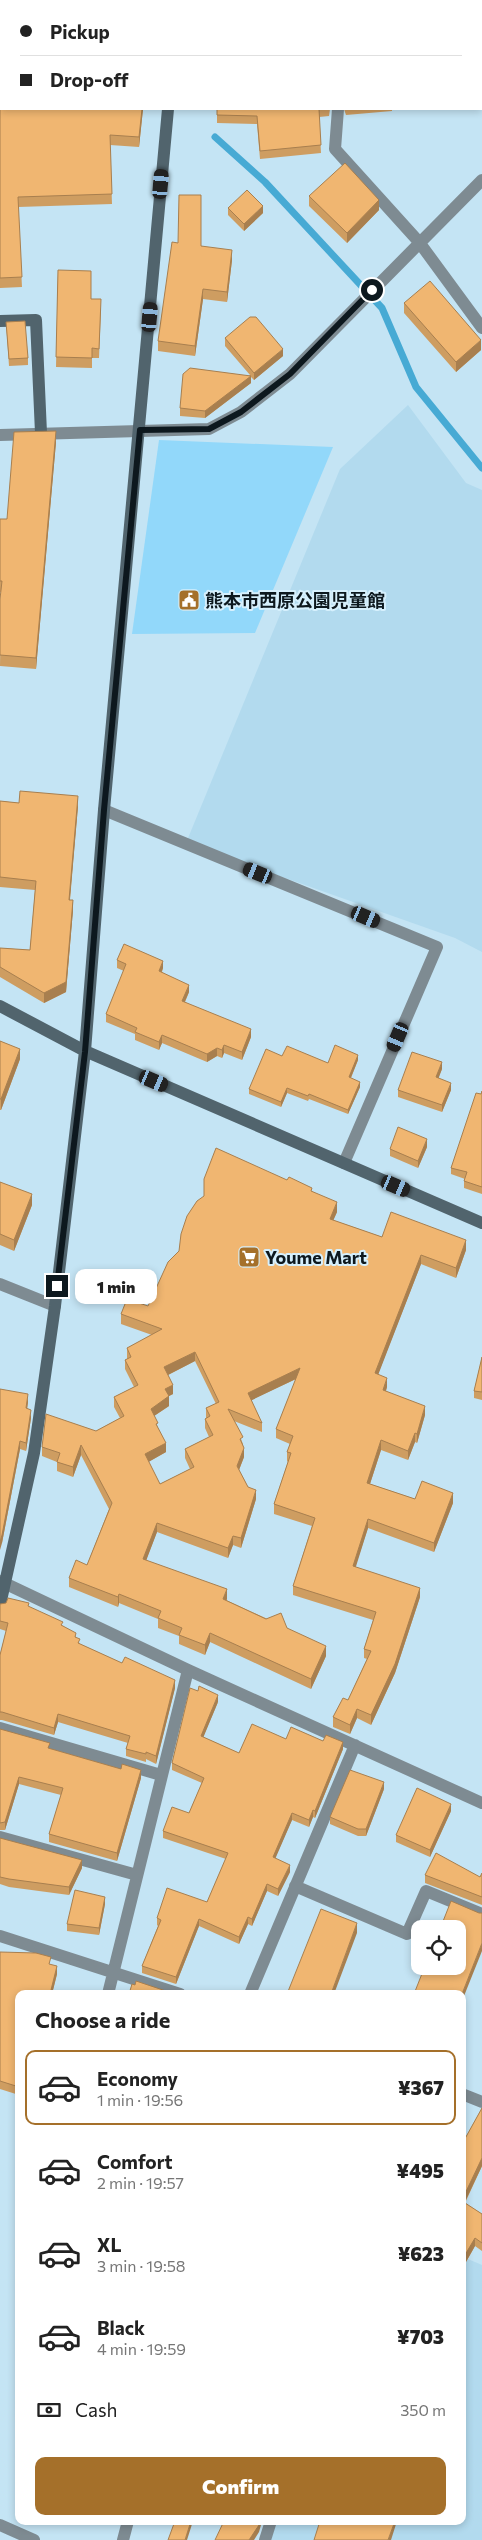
<!DOCTYPE html>
<meta charset="utf-8">
<style>
body{margin:0;font-family:Commissioner,"Noto Sans JP",sans-serif;background:#f6f6f6;color:#222;height:100vh;display:flex;flex-direction:column;font-size:19px;white-space:nowrap}
*{box-sizing:border-box;margin:0}
p{font-size:16px;color:#767676}
.icon{flex:none;width:28px;height:28px;fill:none;stroke:currentColor;stroke-width:2;stroke-linecap:round;stroke-linejoin:round}
.map{position:relative;flex:1;overflow:hidden}
.drawer{position:absolute;left:15px;top:1990px;width:451px;height:535px;display:flex;flex-direction:column;background:#fff;border-radius:10px;box-shadow:0 2px 8px #0003}
.drawer>*{flex:none}
.top-card{position:absolute;left:0px;top:0px;width:482px;height:110px;box-shadow:0 2px 8px #0003;display:grid;align-content:center;height:110px;padding:0 20px;background:#fff}
.tools{position:absolute;left:411px;top:1920px;display:grid;gap:10px}
.tools a{display:grid;place-items:center;width:55px;height:55px;border-radius:10px;background:#fff;box-shadow:0 2px 8px #0003;font-size:25px}
.end{position:absolute;width:22px;height:22px;margin:-11px;border:6px solid #0d181e;background:#fff;box-shadow:0 0 0 2px #fff}
.from{border-radius:50%}
.bubble{position:absolute;height:35px;border-radius:10px;background:#fff;box-shadow:0 2px 8px #0003;font-size:16px;font-weight:800;line-height:35px;text-align:center}
.car{position:absolute;width:15px;height:30px;margin:-15px -8px;border-radius:6px;box-shadow:0 0 4px 1px #0007;background:linear-gradient(#222 24%,#8ab4d8 0 40%,#222 0 76%,#8ab4d8 0 86%,#222 0)}
.top-card b{display:flex;align-items:center;gap:18px;height:48px;font-size:19px}
.top-card b+b{border-top:1px solid #e0e0e0}
.top-card i{width:12px;height:12px;background:#222}
ul{padding:0;list-style:none}
li{display:flex;align-items:center;gap:15px;height:75px;margin:0 10px 8px;padding:0 10px;border:2px solid transparent;border-radius:10px}
li div{flex:1}
li b{display:block;font-size:19px}
li em{font-style:normal;font-weight:800}
li.active{border-color:#a5702a}
li>.icon{width:45px;height:45px;stroke-width:1.5}
h2{padding:0 20px;font-size:22px;line-height:60px}
.pay{display:flex;align-items:center;gap:12px;height:55px;padding:0 20px;font-size:19px}
.pay p{margin-inline-start:auto}
.cta{display:flex;gap:10px;margin-top:auto;padding:10px 20px}
.cta a{flex:1;height:58px;border-radius:10px;background:#a5702a;color:#fff;font-size:20px;font-weight:800;line-height:58px;text-align:center}
.map>svg:first-child{display:block}
.built{fill:#b2daee}
.green{fill:#92d8fa}
.lines{fill:none;stroke-linecap:round;stroke-linejoin:round}
.stream{stroke:#47aad4;stroke-width:7}
.street{stroke:#7e8b92;stroke-width:12}
.secondary{stroke:#51646d;stroke-width:12}
.wall{fill:#ce9d61;fill-rule:evenodd}
.shaded-wall{fill:#a87f4f}
.building{fill:#f0b671;stroke:#a87f4f;fill-rule:evenodd}
.route{stroke:#0d181e;stroke-width:6}
.labels{text-anchor:middle;dominant-baseline:central;stroke-width:4;stroke-linejoin:round;paint-order:stroke}
.poi-label{font-size:18px;font-weight:bold;fill:#0d181e;stroke:#d6f0fd;text-anchor:start}
</style>
<div class="map">
<svg width="482" height="2540" viewBox="0 0 482 2540">
<rect width="100%" height="100%" fill="#c4e4f4"/>
<path class="built" d="M408,405L466,483L482,490V952L455,938L186,843L340,469Z
M463,2257L482,2265V2540H271L277,2521H462Z"/>
<path class="green" d="M159,440L333,447L255,633L132,634Z"/>
<g class="lines">
<path class="stream" d="M109,0V1
M215,137L265,182L382,308L416,387L482,468"/>
<path class="street" d="M88,0L89,1
M353,1V0
M338,109L335,149L419,242L482,328
M0,435L209,429L241,412L290,374L482,180
M104,810L437,947L344,1163
M0,1284L55,1306
M0,1581L188,1670L482,1803
M0,1728L161,1775
M0,1837L137,1875
M295,1886L407,1934L426,1891L482,1914
M0,1936L180,1994
M108,1994L188,1670
M250,1994L355,1745
M462,2094L482,2102
M0,2525L34,2540
M123,2540L128,2521
M265,2540L271,2521"/>
<path class="secondary" d="M179,1V0
M481,43H482
M0,45H1
M0,321L36,320L41,433
M0,1006L85,1051L482,1223
M0,1605L34,1453L55,1306L85,1051L104,810L168,109"/>
</g>
<path class="wall" d="M18,0H62V1H18Z
M198,0H232V1H198Z
M308,0H332V1H308Z
M361,0H426V1H361Z
M0,94L1,109H143L139,147L110,145L112,204L18,207L22,287L0,288Z
M217,109H330L329,116L319,117L321,153L260,159L257,124L217,123Z
M344,109H392V111L346,115Z
M309,196L379,210L347,243L309,206Z
M228,208L263,213L244,231L228,215Z
M201,246L232,260L227,302L203,299L195,356L158,351V341Z
M58,270L91,299L101,309L99,358H92V368L56,367Z
M404,303L481,350L456,372L404,313Z
M6,322L28,358V365L9,366Z
M225,338L283,356L254,380L251,377V383L205,418L180,416V408L250,375L225,346Z
M56,442L36,669L0,666L1,592H0V519H7Z
M0,801L19,803L78,806L70,900L73,910L66,992L44,1003L0,977V948L30,950L35,890L0,887Z
M117,960L163,968L162,972L189,992L185,1002L251,1037L242,1060L224,1053L222,1058L217,1056L207,1062L162,1043L159,1050L135,1040V1034L106,1022V1014L124,971L117,968Z
M0,1041L20,1059L1,1110H0Z
M282,1056L328,1063L358,1060L351,1078L360,1087L348,1114L309,1099L308,1101L287,1093L281,1107L249,1094V1089Z
M442,1069L438,1078L451,1090L442,1112L398,1097V1090Z
M482,1091V1194L464,1188V1181L465,1179L451,1174V1168Z
M427,1147L418,1168L390,1156V1149Z
M0,1182L32,1205L14,1251L0,1245Z
M312,1191L337,1212L333,1220L382,1237L466,1250L456,1278L421,1264L378,1374L387,1387L386,1391L425,1415L417,1443L415,1442L408,1460L381,1450L370,1484L415,1499L453,1503L434,1552L368,1528L355,1567L420,1597L395,1673L371,1725L357,1718L350,1734L333,1727V1717L348,1700L367,1659L364,1658V1649L373,1620L293,1595V1586L312,1526L274,1514V1504L288,1462L287,1461V1452L290,1444L276,1438V1429L296,1379L251,1400L262,1423V1432L234,1421L243,1444L244,1457L239,1470L248,1487L256,1499L241,1548L233,1545L228,1558L157,1532L146,1560L227,1599L226,1600L287,1628L326,1656L311,1689L210,1642L205,1655L179,1644V1636L158,1628V1619L119,1603L118,1607L69,1587V1578L87,1565L109,1509L81,1455L73,1477L57,1471V1462L42,1456V1447L96,1431L120,1418L114,1407V1397L134,1387L125,1369V1360L127,1359V1348L152,1335L121,1324V1314L148,1306ZM195,1361L216,1404L206,1408V1418L205,1419V1428L209,1437L185,1449V1458L190,1469L160,1484L148,1462L166,1452L154,1416L169,1406V1396L173,1394L168,1375Z
M482,1357V1400L474,1398V1391Z
M0,1389L28,1402L27,1409L31,1418L26,1451L20,1449L2,1543Z
M0,1604L29,1607L63,1626L76,1637L80,1644L175,1688L156,1764L146,1759V1762L126,1756V1749L128,1743L58,1722L54,1735L2,1720H0V1655L6,1631L0,1629Z
M218,1702L203,1737L239,1753L286,1739L323,1741L343,1749L315,1818L313,1817L309,1827L292,1820L275,1858L290,1872L278,1896L267,1891L252,1926L248,1924L239,1944L199,1926L176,1984L142,1973V1966L158,1926L157,1925V1918L207,1902L226,1859L163,1838V1831L189,1813L202,1783L172,1770V1763Z
M0,1729L50,1749L141,1778L117,1861L49,1842V1834L61,1795L19,1784L5,1830H0Z
M384,1789L366,1836H358L330,1824V1817Z
M451,1811L430,1857L396,1842V1835Z
M0,1838L82,1868L69,1895L9,1887L0,1884Z
M482,1873V1905L425,1883V1875L480,1877Z
M105,1904L99,1935L67,1931V1924Z
M0,1952L51,1965L57,1974L52,1994H19V2095L0,2089Z
M482,2108V2166L465,2203L482,2214V2251L475,2246L462,2269V2144Z
M162,2521H193L174,2525Z"/>
<path class="shaded-wall" d="M142,109H143L139,147V137Z
M379,200V210L347,243V233Z
M263,206V213L244,231V224Z
M232,250V260L227,302V292Z
M203,289V299L195,356V346Z
M481,340V350L456,372V362Z
M283,349V356L254,380V373Z
M251,376V383L205,418V411Z
M56,431V442L36,669V658Z
M78,796V806L69,909V900Z
M73,900V910L66,992L44,1003V993Z
M163,961V968L159,978V971Z
M189,985V992L182,1008V1001Z
M251,1029V1037L242,1060V1052Z
M162,1035V1043L159,1050V1042Z
M224,1045V1053L222,1058V1050Z
M217,1048V1056L207,1062V1054Z
M20,1049V1059L1,1110V1099Z
M358,1055V1060L349,1082V1077Z
M442,1062V1069L436,1085V1077Z
M360,1082V1087L348,1114V1110Z
M451,1083V1090L442,1112V1105Z
M287,1088V1093L281,1107V1102Z
M427,1139V1147L418,1168V1161Z
M32,1194V1205L14,1251V1240Z
M337,1202V1212L330,1228V1219Z
M466,1240V1250L456,1278V1268Z
M421,1255V1264L375,1383V1373Z
M195,1352V1361L164,1377V1367Z
M300,1368V1377L248,1402V1393Z
M387,1378V1387L383,1399V1390Z
M173,1385V1394L165,1398V1389Z
M28,1394V1402L26,1416V1408Z
M169,1396V1406L151,1418V1409Z
M425,1406V1415L417,1443V1434Z
M31,1410V1418L26,1451V1443Z
M415,1433V1442L408,1460V1451Z
M381,1440V1450L367,1493V1483Z
M20,1441V1449L2,1543L0,1550V1542Z
M166,1443V1452L145,1464V1454Z
M81,1445V1455L73,1477V1467Z
M244,1448V1457L237,1475V1466Z
M256,1490V1499L241,1548V1538Z
M453,1493V1503L434,1552V1543Z
M368,1519V1528L353,1576V1566Z
M157,1523V1532L143,1569V1559Z
M233,1536V1545L228,1558V1548Z
M420,1588V1597L395,1673L371,1725V1715Z
M227,1589V1599L223,1608V1599Z
M119,1594V1603L118,1607V1597Z
M210,1633V1642L205,1655V1645Z
M326,1646V1656L311,1689V1679Z
M175,1680V1688L156,1764V1756Z
M218,1695V1702L201,1743V1736Z
M357,1709V1718L350,1734V1725Z
M58,1714V1722L54,1735V1728Z
M343,1742V1749L315,1818V1811Z
M141,1770V1778L117,1861V1853Z
M19,1777V1784L5,1830V1822Z
M384,1782V1789L366,1836V1829Z
M451,1804V1811L430,1857V1850Z
M313,1810V1817L309,1827V1820Z
M292,1813V1820L273,1864V1857Z
M82,1860V1868L69,1895V1887Z
M290,1865V1872L278,1896V1889Z
M267,1884V1891L252,1926V1919Z
M105,1897V1904L99,1935V1928Z
M248,1917V1924L239,1944V1937Z
M199,1919V1926L176,1984V1977Z
M357,1923V1933L334,1994H331Z
M482,1943V1951L462,2001V1994Z
M57,1966V1974L52,1994H50Z
M482,2158V2166L462,2208V2200Z
M475,2238V2246L462,2269V2260Z
M191,2521H193L187,2540H185Z
M260,2521H261V2525L259,2532L254,2540H249Z
M395,2521H397L391,2540H388Z"/>
<path class="building" d="M361,0H388V1H361Z
M0,94H1V109H142L139,137L110,135L112,194L18,197L22,277L0,278Z
M217,109H321H319L321,145L260,151L257,116L217,115Z
M345,163L379,200L347,233L309,196Z
M247,190L263,206L244,224L228,208Z
M179,195H201V246L232,250L227,292L203,289L195,346L158,341L172,242L178,243Z
M58,270L91,271V299H101L99,349L92,348V358L56,357Z
M430,281L481,340L456,362L404,303Z
M250,317H256L283,349L254,373L225,338Z
M25,321L28,358L9,359L6,322Z
M190,368L251,376L205,411L180,408L183,374Z
M56,431L36,658L0,655V599L2,581H0V519H7L14,432Z
M20,791L78,796L69,900H73L66,982L44,993L0,967V948L30,950L36,881L0,877V801L19,803Z
M124,944L163,961L159,971L189,985L182,1001L251,1029L242,1052L224,1045L222,1050L217,1048L207,1054L162,1035L159,1042L135,1032L137,1028L106,1014L126,964L117,960Z
M0,1041L20,1049L1,1099H0Z
M335,1045L358,1055L349,1077L360,1082L348,1110L309,1094L308,1096L287,1088L281,1102L249,1089L266,1049L282,1056L287,1046L328,1063Z
M412,1052L442,1062L436,1077L451,1083L442,1105L398,1090Z
M482,1091V1187L464,1181L467,1172L451,1168L476,1093L481,1094Z
M398,1127L427,1139L418,1161L390,1149Z
M216,1148L287,1180L289,1177L312,1188L311,1191L337,1202L330,1219L382,1237L391,1212L466,1240L456,1268L421,1255L375,1373L387,1378L383,1390L425,1406L417,1434L415,1433L408,1451L381,1440L367,1483L415,1499L422,1481L453,1493L434,1543L368,1519L353,1566L420,1588L395,1664L371,1715L357,1709L350,1725L333,1717L343,1698L348,1700L371,1651L364,1649L376,1612L293,1586L315,1518L274,1504L291,1453L287,1452L293,1436L276,1429L300,1368L248,1393L262,1423L228,1409L243,1437L240,1439L244,1448L237,1466L248,1487L256,1490L241,1538L233,1536L228,1548L157,1523L143,1559L227,1589L223,1599L266,1619L281,1613L287,1628L326,1646L311,1679L210,1633L205,1645L179,1635L182,1628L158,1618L161,1611L119,1594L118,1597L69,1578L76,1560L87,1565L112,1503L81,1445L73,1467L57,1462L60,1453L42,1447L46,1414L96,1431L124,1416L114,1397L138,1385L125,1360L131,1357L127,1348L162,1329L121,1314L127,1299L148,1306L168,1262L179,1251L181,1234L187,1216L197,1201L204,1196V1179ZM195,1352L219,1402L206,1408L210,1416L205,1419L213,1435L185,1449L194,1467L160,1484L145,1454L166,1443L156,1424L158,1423L151,1409L169,1396L165,1389L173,1385L164,1367Z
M0,1182L32,1194L14,1240L0,1234Z
M482,1357V1392L474,1391Z
M0,1389L28,1394L26,1408L31,1410L26,1443L20,1441L2,1535L0,1542Z
M8,1598L29,1603L28,1606L63,1622L61,1625L76,1633L75,1637L80,1639L78,1643L122,1663L125,1657L175,1680L156,1756L146,1752V1754L126,1749L130,1736L58,1714L54,1728L2,1712H0V1655L8,1623L0,1621V1604L6,1603Z
M199,1686L218,1695L201,1736L239,1753L252,1724L286,1739L291,1727L323,1741L326,1735L343,1742L315,1811L313,1810L309,1820L292,1813L273,1857L290,1865L278,1889L267,1884L252,1919L248,1917L239,1937L199,1919L176,1977L142,1966L161,1920L157,1918L167,1888L207,1902L228,1853L163,1831L172,1807L189,1813L204,1778L172,1763L190,1688L198,1691Z
M0,1729L50,1743L48,1748L121,1769L122,1764L141,1770L117,1853L49,1834L63,1788L19,1777L5,1822L0,1823Z
M350,1770L384,1782L366,1829H358L330,1817Z
M417,1788L451,1804L430,1850L396,1835Z
M0,1838L82,1860L69,1887L9,1879L0,1877Z
M436,1853L480,1877L482,1873V1897L425,1875Z
M75,1890L105,1897L99,1928L67,1924Z
M451,1901L479,1913H482V1943L462,1994H414L425,1966H458V1929H440Z
M321,1909L357,1923L331,1994H287Z
M0,1952L36,1953L51,1957L49,1964L57,1966L50,1994H19V2087L0,2081Z
M136,1981L175,1994H129L132,1984L135,1985Z
M482,2108V2158L462,2200V2144Z
M462,2201L482,2214V2243L475,2238L462,2260Z
M175,2521H191L185,2540H168Z
M224,2521H260L259,2525L249,2540H215Z
M320,2521H395L388,2540H314Z"/>
<g class="lines">
<path class="route" d="M57,1286L85,1052L104,810L140,430L209,429L241,412L290,374L372,290"/>
</g>
<defs>
<g id="civic-square" transform="scale(1.125)"><rect x="-9" y="-9" width="18" height="18" rx="4" fill="#a5702a" stroke="#d6f0fd"/><path d="M-.6-6.5H3V-4.5H.6V-3L4-1V1h2V6H-6V1h2V-1L-.6-3ZM-1.2 2.5V6h2.4V2.5Z" fill="#fff"/></g>
<g id="supermarket-square" transform="scale(1.125)"><rect x="-9" y="-9" width="18" height="18" rx="4" fill="#a5702a" stroke="#d6f0fd"/><path d="M-6-5.5h2.5l.6 2H6L4.5 2H-2.5L-4.4-4H-6ZM-1.5 3.2a1.3 1.3 0 1 0 .1 0ZM3 3.2a1.3 1.3 0 1 0 .1 0Z" fill="#fff"/></g>
</defs>
<g fill-rule="evenodd">
<use href="#civic-square" x="189" y="600"/>
<use href="#supermarket-square" x="249" y="1257"/>
</g>
<g class="labels">
<g class="poi-label">
<text x="205" y="600">熊本市西原公園児童館</text>
<text x="265" y="1257">Youme Mart</text>
</g>
</g>
</svg>
<div class="tools">
<a><svg class="icon" aria-label="locate" viewBox="0 0 24 24"><circle cx="12" cy="12" r="6"/><path d="M12 2v4M12 18v4M2 12h4M18 12h4"/></svg></a>
</div>
<i class="end from" style="left:372px;top:290px"></i>
<i class="end" style="left:57px;top:1286px"></i>
<div class="bubble" style="left:75px;top:1269px;width:82px">1 min</div>
<i class="car" style="left:161px;top:184px;rotate:5deg"></i>
<i class="car" style="left:150px;top:317px;rotate:5deg"></i>
<i class="car" style="left:258px;top:873px;rotate:292deg"></i>
<i class="car" style="left:366px;top:917px;rotate:113deg"></i>
<i class="car" style="left:398px;top:1037px;rotate:203deg"></i>
<i class="car" style="left:154px;top:1081px;rotate:113deg"></i>
<i class="car" style="left:396px;top:1186px;rotate:113deg"></i>
<div class="top-card">
<b><i class="from"></i>Pickup</b>
<b><i></i>Drop-off</b>
</div>
<section class="drawer">
<h2>Choose a ride</h2>
<ul>
<li class="active"><svg class="icon" aria-label="car" viewBox="0 0 24 24"><path d="M5 17H2v-5l4-1 3-4h7l3 4 3 1v5h-3M9 17h6M6 11h13"/><circle cx="7" cy="17" r="2"/><circle cx="17" cy="17" r="2"/></svg><div><b>Economy</b><p>1 min · 19:56</p></div><em>¥367</em></li>
<li><svg class="icon" aria-label="car" viewBox="0 0 24 24"><path d="M5 17H2v-5l4-1 3-4h7l3 4 3 1v5h-3M9 17h6M6 11h13"/><circle cx="7" cy="17" r="2"/><circle cx="17" cy="17" r="2"/></svg><div><b>Comfort</b><p>2 min · 19:57</p></div><em>¥495</em></li>
<li><svg class="icon" aria-label="car" viewBox="0 0 24 24"><path d="M5 17H2v-5l4-1 3-4h7l3 4 3 1v5h-3M9 17h6M6 11h13"/><circle cx="7" cy="17" r="2"/><circle cx="17" cy="17" r="2"/></svg><div><b>XL</b><p>3 min · 19:58</p></div><em>¥623</em></li>
<li><svg class="icon" aria-label="car" viewBox="0 0 24 24"><path d="M5 17H2v-5l4-1 3-4h7l3 4 3 1v5h-3M9 17h6M6 11h13"/><circle cx="7" cy="17" r="2"/><circle cx="17" cy="17" r="2"/></svg><div><b>Black</b><p>4 min · 19:59</p></div><em>¥703</em></li>
</ul>
<div class="pay"><svg class="icon" aria-label="cash" viewBox="0 0 24 24"><path d="M3 7h18v10H3z"/><circle cx="12" cy="12" r="2"/></svg>Cash<p>350 m</p></div>
<div class="cta"><a>Confirm</a></div>
</section>
</div>
